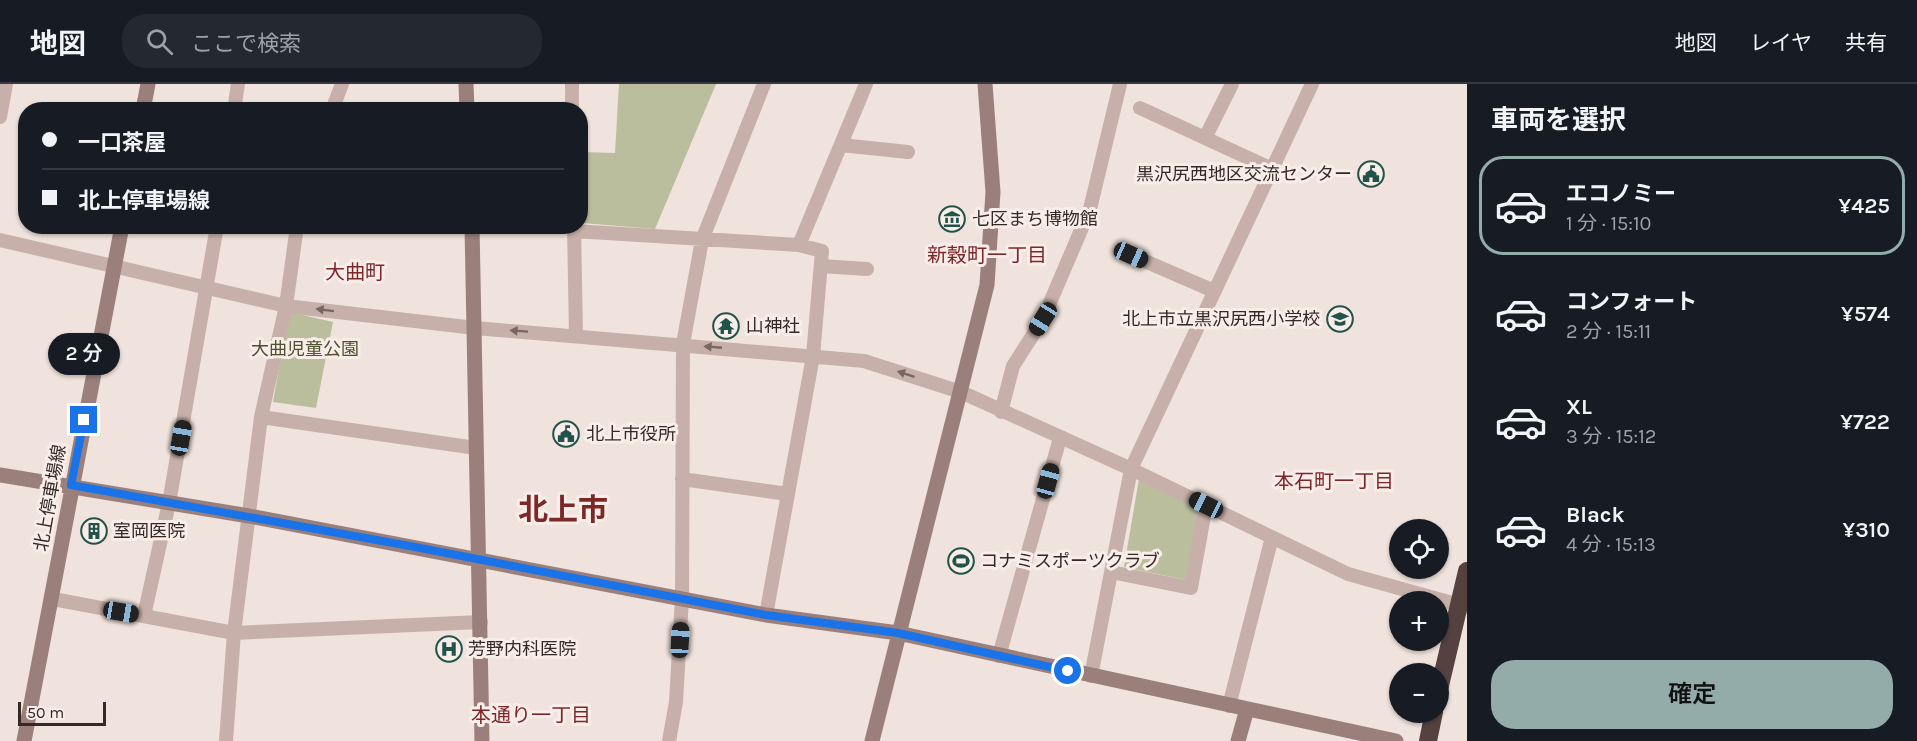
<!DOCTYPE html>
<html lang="ja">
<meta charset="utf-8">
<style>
body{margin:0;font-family:Karla,"Noto Sans JP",sans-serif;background:#242831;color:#f1f3f6;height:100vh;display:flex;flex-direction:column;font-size:22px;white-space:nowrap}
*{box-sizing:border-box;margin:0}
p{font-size:20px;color:#9ea1a6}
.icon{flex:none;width:33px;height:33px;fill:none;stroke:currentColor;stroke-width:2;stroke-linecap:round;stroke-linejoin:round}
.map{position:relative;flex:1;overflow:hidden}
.panel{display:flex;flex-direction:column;background:#171b24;width:450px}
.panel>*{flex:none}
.top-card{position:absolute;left:18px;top:18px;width:570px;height:132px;border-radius:24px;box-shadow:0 2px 4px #0004;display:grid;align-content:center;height:132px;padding:0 24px;background:#171b24}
.fabs{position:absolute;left:1389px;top:435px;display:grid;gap:12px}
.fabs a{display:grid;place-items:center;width:60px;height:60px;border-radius:50%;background:#171b24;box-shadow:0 2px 4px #0004;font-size:30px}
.scale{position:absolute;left:18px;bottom:15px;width:88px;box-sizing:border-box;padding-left:6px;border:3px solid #352928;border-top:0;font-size:16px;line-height:21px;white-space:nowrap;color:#352928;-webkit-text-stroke:4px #f8ede8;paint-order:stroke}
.end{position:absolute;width:27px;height:27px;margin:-14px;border:8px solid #1a73e8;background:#fff;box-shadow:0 0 0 3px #fff}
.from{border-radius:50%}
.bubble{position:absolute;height:42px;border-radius:21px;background:#171b24;box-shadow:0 2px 4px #0004;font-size:20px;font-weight:600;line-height:42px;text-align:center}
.car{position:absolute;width:18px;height:36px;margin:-18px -9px;border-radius:8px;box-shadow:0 0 4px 2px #0007;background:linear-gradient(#222 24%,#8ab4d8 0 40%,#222 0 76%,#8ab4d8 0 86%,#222 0)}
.top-card b{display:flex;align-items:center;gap:21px;height:57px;font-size:22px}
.top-card b+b{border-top:2px solid #363941}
.top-card i{width:15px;height:15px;background:#f1f3f6}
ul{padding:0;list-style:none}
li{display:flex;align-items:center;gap:18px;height:99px;margin:0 12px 9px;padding:0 12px;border:3px solid transparent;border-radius:24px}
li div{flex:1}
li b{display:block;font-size:22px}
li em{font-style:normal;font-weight:600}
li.selected{border-color:#93aba9}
li>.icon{width:54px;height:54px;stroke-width:1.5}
h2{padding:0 24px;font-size:27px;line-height:72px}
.cta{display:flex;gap:12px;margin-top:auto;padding:12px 24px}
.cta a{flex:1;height:69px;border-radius:24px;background:#93aba9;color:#111;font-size:24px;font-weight:600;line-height:69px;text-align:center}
header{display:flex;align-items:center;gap:36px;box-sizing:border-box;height:84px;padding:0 30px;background:#171b24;border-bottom:2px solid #363941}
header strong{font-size:28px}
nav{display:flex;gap:33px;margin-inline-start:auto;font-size:21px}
.search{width:420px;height:54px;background:#242831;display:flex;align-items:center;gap:15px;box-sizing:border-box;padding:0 21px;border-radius:24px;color:#9ea1a6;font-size:22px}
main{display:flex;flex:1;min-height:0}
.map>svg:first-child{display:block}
.green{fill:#babe9d}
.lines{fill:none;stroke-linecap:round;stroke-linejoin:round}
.street{stroke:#c7b0a9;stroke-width:14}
.secondary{stroke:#9a7f7b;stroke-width:15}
.highway{stroke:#554240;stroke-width:18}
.oneway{fill:#776662}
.route{stroke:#1a73e8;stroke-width:8}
.labels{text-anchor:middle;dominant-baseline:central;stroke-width:6;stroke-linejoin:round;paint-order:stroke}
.poi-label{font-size:18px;fill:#352928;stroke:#f8ede8;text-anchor:start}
.park-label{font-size:18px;fill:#4c512e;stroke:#f8ede8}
.street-label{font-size:18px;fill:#352928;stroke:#f8ede8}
.neighbourhood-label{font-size:20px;fill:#7d2828;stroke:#f8ede8}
.town-label{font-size:30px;font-weight:bold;fill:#7d2828;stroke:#f8ede8}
</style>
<header>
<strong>地図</strong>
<div class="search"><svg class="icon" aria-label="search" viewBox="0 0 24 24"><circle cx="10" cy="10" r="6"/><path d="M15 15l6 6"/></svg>ここで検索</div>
<nav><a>地図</a><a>レイヤ</a><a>共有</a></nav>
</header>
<main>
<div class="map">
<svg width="1467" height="657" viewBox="0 0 1467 657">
<rect width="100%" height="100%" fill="#f0e2dc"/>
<path class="green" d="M619,0H716L655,145L582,139L581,68L615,69Z
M289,228L333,238L316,324L273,318Z
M1139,395L1201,426L1186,496L1124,483Z"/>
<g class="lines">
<path class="street" d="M572,0V26
M1140,24L1272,85
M234,26L238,0
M332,26L342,0
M0,33L6,0
M1205,54L1232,0
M841,61L908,68
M574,142L576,251
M574,147L799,161L822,167L813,272L766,531
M0,156L286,222L475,244L864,277L961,308L1131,385L1348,490L1467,523
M799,161L866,0
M1131,171L1214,207
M821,182L867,185
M1001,328L1013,282L1043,235L1090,125L1120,0
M261,333L476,364
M682,395L788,410
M1111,488L1191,504L1206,421
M53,515L234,549L481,538
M144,532L169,419L217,142
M999,572L1060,354
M1091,592L1131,385L1312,0
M1229,622L1272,453
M226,657L234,549L261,333L286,222L297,142
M669,657L676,618L682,514L683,260L702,156L764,0"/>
<path class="secondary" d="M466,0L467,26
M143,26L148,0
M472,142L482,657
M0,391L249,432L766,531L898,549L1396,657
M24,657L122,142
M872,657L987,201L993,108L985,0
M1238,657L1247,625"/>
<path class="highway" d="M1438,610L1467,487
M1428,657L1434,628"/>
</g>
<defs><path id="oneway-solid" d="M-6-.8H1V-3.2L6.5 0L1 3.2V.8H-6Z" transform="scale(1.5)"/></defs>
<g class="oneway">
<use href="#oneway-solid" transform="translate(325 226) rotate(-173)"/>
<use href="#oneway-solid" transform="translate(519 247) rotate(-176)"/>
<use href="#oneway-solid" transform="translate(713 263) rotate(-175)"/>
<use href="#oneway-solid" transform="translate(906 290) rotate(-162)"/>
</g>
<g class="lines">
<path class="route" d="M84,336L71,401L410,462L766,531L898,549L1068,587"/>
</g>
<defs>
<g id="civic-ring" transform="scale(1.35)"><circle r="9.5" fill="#f8ede8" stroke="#21534b" stroke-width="1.5"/><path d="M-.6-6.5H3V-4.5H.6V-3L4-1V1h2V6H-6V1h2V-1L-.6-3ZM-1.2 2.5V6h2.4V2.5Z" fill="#21534b"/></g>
<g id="museum-ring" transform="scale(1.35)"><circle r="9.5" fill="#f8ede8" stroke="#21534b" stroke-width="1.5"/><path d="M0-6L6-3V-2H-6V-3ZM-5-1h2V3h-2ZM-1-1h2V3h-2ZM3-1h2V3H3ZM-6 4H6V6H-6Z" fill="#21534b"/></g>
<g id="school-ring" transform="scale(1.35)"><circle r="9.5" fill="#f8ede8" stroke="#21534b" stroke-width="1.5"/><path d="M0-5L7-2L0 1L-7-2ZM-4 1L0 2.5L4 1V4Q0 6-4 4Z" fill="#21534b"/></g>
<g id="temple-ring" transform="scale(1.35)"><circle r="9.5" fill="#f8ede8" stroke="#21534b" stroke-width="1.5"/><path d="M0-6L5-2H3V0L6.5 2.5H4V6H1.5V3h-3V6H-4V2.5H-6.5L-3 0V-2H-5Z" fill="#21534b"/></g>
<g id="building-ring" transform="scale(1.35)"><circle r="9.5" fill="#f8ede8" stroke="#21534b" stroke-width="1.5"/><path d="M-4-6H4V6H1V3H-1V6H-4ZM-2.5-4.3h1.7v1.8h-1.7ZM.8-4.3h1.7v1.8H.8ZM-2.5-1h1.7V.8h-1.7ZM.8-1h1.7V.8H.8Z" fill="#21534b"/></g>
<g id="stadium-ring" transform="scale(1.35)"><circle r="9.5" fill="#f8ede8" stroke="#21534b" stroke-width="1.5"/><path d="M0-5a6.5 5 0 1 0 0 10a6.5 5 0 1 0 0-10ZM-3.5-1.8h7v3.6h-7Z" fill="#21534b"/></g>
<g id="hospital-ring" transform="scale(1.35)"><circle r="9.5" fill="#f8ede8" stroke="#21534b" stroke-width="1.5"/><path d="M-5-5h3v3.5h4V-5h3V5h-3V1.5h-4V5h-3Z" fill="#21534b"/></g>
</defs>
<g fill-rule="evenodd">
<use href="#civic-ring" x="1371" y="90"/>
<use href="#museum-ring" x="952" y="135"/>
<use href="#school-ring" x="1340" y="235"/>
<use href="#temple-ring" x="726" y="242"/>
<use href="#civic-ring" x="566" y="350"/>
<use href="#building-ring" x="94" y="447"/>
<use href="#stadium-ring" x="961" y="477"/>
<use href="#hospital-ring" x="449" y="565"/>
</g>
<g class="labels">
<g class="poi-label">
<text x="1352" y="90" text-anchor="end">黒沢尻西地区交流センター</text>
<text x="972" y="135">七区まち博物館</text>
<text x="1320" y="235" text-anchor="end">北上市立黒沢尻西小学校</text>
<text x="746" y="242">山神社</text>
<text x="586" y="350">北上市役所</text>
<text x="113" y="447">室岡医院</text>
<text x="980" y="477">コナミスポーツクラブ</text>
<text x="468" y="565">芳野内科医院</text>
</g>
<g class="park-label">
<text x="305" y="265">大曲児童公園</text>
</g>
<g class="street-label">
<text transform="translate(50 414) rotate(-80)">北上停車場線</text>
</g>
<g class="neighbourhood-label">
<text x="987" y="171">新穀町一丁目</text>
<text x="355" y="188">大曲町</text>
<text x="1334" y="397">本石町一丁目</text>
<text x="531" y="631">本通り一丁目</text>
</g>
<g class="town-label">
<text x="563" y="426">北上市</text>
</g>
</g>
</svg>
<div class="fabs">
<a><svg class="icon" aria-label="locate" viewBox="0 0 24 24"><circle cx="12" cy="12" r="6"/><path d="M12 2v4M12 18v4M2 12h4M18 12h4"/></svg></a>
<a>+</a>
<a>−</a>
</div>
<div class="scale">50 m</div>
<i class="end from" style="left:1068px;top:587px"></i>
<i class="end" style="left:84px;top:336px"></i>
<div class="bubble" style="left:48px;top:249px;width:72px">2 分</div>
<i class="car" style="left:1131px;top:171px;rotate:114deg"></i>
<i class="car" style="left:1043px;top:235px;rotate:212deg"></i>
<i class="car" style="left:181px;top:354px;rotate:10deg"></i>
<i class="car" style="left:1048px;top:397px;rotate:15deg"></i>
<i class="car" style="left:1206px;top:421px;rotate:296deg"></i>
<i class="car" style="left:121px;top:528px;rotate:100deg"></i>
<i class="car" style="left:680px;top:556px;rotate:3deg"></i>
<div class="top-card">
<b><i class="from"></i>一口茶屋</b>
<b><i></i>北上停車場線</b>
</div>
</div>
<section class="panel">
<h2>車両を選択</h2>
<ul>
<li class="selected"><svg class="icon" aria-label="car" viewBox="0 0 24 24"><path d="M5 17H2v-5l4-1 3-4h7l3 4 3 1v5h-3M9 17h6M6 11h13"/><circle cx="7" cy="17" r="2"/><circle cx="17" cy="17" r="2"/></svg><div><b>エコノミー</b><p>1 分 · 15:10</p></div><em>¥425</em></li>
<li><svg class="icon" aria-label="car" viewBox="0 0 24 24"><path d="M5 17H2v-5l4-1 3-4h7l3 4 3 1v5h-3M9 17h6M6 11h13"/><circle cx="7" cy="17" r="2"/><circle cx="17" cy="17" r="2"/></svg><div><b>コンフォート</b><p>2 分 · 15:11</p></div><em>¥574</em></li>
<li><svg class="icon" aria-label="car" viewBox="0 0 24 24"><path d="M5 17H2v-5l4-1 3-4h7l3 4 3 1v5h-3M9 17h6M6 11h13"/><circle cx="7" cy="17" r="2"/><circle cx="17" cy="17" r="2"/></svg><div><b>XL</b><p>3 分 · 15:12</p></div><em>¥722</em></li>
<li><svg class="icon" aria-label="car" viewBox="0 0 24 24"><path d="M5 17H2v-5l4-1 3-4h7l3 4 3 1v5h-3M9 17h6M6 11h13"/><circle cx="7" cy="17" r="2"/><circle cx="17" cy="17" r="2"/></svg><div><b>Black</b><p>4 分 · 15:13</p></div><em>¥310</em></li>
</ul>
<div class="cta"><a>確定</a></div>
</section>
</main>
